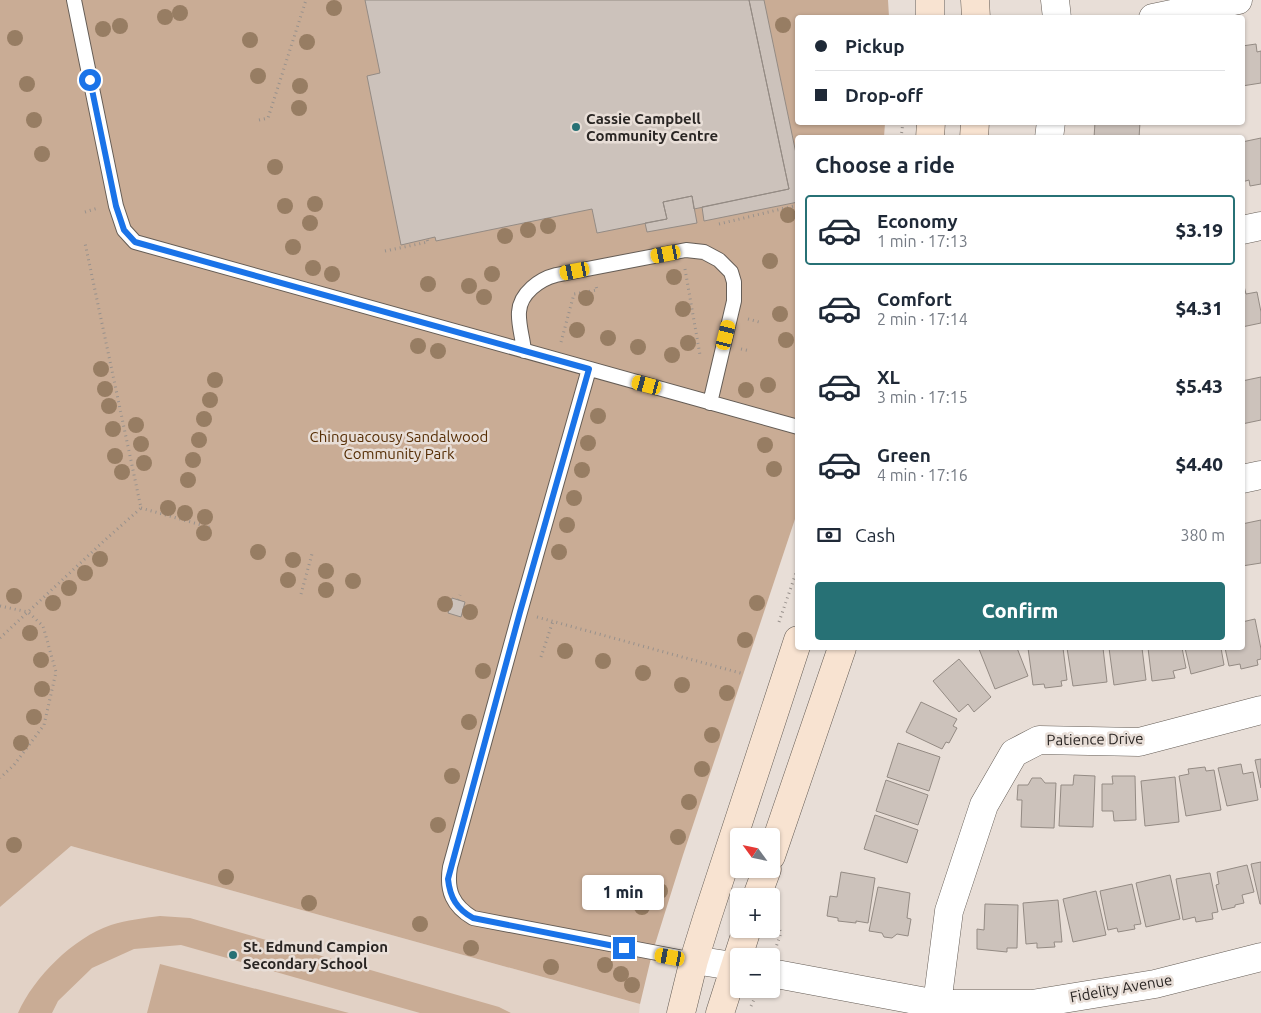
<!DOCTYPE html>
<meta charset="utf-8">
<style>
body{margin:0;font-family:Ubuntu,sans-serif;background:#f2f2f3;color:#1f2937;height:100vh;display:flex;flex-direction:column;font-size:19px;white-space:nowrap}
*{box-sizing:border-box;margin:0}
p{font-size:16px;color:#747a83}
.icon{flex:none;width:28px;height:28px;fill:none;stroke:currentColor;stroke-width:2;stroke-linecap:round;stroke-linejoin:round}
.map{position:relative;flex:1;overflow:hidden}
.sheet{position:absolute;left:795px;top:135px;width:450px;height:515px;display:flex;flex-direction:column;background:#fff;border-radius:5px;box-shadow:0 1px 4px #0004}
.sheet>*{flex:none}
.top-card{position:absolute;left:795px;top:15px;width:450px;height:110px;border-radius:5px;box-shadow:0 1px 4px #0004;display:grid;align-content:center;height:110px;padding:0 20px;background:#fff}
.needle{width:32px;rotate:303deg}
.fabs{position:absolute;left:730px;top:828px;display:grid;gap:10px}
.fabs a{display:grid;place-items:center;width:50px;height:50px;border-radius:5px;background:#fff;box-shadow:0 1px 4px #0004;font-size:25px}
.end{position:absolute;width:22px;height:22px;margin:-11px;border:6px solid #1a73e8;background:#fff;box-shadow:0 0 0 2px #fff}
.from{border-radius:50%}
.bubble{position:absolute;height:35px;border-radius:5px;background:#fff;box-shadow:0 1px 4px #0004;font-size:16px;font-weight:800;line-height:35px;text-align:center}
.car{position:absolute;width:15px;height:30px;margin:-15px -8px;border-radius:6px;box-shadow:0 0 4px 1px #0007;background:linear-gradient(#f5c518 24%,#345 0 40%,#f5c518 0 76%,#345 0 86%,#f5c518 0)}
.top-card b{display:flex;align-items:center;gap:18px;height:48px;font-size:19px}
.top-card b+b{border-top:1px solid #e0e1e3}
.top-card i{width:12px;height:12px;background:#1f2937}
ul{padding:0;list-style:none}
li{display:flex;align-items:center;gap:15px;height:70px;margin:0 10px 8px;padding:0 10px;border:2px solid transparent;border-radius:5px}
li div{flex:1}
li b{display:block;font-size:19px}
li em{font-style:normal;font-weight:800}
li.active{border-color:#277175}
li>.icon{width:45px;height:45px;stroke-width:1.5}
h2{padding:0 20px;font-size:22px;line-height:60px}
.pay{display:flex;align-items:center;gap:12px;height:55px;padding:0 20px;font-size:19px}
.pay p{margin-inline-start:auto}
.cta{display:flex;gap:10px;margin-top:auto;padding:10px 20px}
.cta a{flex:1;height:58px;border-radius:5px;background:#277175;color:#fff;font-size:20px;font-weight:800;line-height:58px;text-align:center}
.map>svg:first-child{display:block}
.built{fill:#e2d2c6}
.green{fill:#c9ac95}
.building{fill:#ccc2bb;stroke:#948b84}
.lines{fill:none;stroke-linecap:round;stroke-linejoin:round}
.service-casing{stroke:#655d56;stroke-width:16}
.minor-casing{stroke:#655d56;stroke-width:29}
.secondary-casing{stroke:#655d56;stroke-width:29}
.path{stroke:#98918c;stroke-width:3;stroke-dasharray:1 4;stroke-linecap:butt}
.service{stroke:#fff;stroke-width:14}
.minor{stroke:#fff;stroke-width:28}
.secondary{stroke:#f8e3d1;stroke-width:28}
.tree{fill:#977d63}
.route{stroke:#1a73e8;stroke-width:6}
.poi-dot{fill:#277175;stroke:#e8ded7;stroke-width:2}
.labels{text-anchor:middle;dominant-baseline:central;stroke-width:5;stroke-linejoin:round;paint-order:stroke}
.poi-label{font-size:15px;font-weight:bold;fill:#292523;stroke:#e8ded7;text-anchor:start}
.park-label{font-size:15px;fill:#552d04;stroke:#e8ded7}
.street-label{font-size:15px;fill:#292523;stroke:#e8ded7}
</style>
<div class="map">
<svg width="1261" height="1013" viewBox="0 0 1261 1013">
<rect width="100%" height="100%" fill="#e8ded7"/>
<path class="built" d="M71,846L640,1004L639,1013H0V907Z"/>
<path class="green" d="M0,0H888L889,17L798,18V122L885,123L884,137L798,138L797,513L683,855L652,954L640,1004L71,846L0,907Z
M160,916L190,918L499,1007L511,1013H420L181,945L134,949L92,968L58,1001L52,1013H18C34,977 73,938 111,925C127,920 144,918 160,916Z
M160,964L349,1013H147Z"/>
<path class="building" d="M365,0H749L789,189L694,209L692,196L663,202L667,219L597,233L592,209L436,241L435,237L401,245L367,76L380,73Z
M749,0H764L798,163V202L704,221L702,207L789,189Z
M1256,44L1257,52L1261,51V83L1242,86V46Z
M1095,122H1140L1139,138H1094Z
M1261,138V184L1250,186L1249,180L1242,182V142Z
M692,196L697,223L647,232L645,223L667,219L663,202Z
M1242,286H1244L1246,294L1257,292L1261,312V323L1242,327Z
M1261,377V420L1242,424V381Z
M1261,520V563L1242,566V524Z
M452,598L465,602L461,617L448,613Z
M1255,619L1261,649V659L1257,660L1258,665L1241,669L1240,664L1229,666L1225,648H1242V622Z
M982,648H1017L1028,676L995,689L979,649Z
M1028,648H1063L1067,680L1061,681L1062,686L1045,688L1044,684L1033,685Z
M1067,648H1103L1107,682L1073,686Z
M1109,648H1142L1146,680L1114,685Z
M1148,648H1182L1186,668L1173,671L1175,678L1152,681Z
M1185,648H1221L1224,665L1191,674Z
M959,659L991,697L974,712L968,704L959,712L933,681Z
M921,702L957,719L953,726L957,728L949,743L946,742L942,749L906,732Z
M898,743L940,757L929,791L887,777Z
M1261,759V788L1255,760Z
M1241,764L1243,774L1253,772L1258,800L1227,806L1218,768Z
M1205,767L1206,771L1214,770L1221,810L1186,816L1179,776L1189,774L1188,769Z
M1074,775L1095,776L1093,827L1059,826L1061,785H1073Z
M1112,776H1135L1136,820L1114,821L1113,811H1102V784H1113Z
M1175,777L1179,822L1145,826L1141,781Z
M1032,778H1041L1045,783H1056L1054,828L1021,827L1022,800H1017L1018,785H1028Z
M886,780L928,795L918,825L876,811Z
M875,815L918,830L907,863L864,849Z
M1261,862V904H1260L1251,864Z
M1247,865L1254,892L1242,895L1244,903L1235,905V907L1222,910L1216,885L1219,884L1217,872Z
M841,872L875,878L868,923L856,921V923L838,921V918L827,916L830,896L837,897Z
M1210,873L1218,912L1212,913L1213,919L1196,922L1195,917L1183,920L1176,879Z
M1170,875L1180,919L1146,927L1136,883Z
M1132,884L1141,924L1134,925L1135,929L1118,932L1117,928L1108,930L1100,891Z
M878,887L910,893L907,918L911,919L908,936L897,934L892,938L884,937L882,933L869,931Z
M1096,891L1106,935L1073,942L1063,899Z
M1058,900L1062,942H1054L1055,947L1037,948V943L1026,944L1023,903Z
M985,904L1018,905L1017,948H1007V952L977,949V929L984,930Z"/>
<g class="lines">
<g class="service-casing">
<path id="service" d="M74,0L116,206L124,230L135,242L798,427
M524,351C523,339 518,324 519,312C520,293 540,279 556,275L686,250L704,252L719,260L731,272L734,282V301L710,403
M589,369L520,612L450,867C446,891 453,906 473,918L694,960"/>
</g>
<g class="minor-casing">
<path id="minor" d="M1055,0L1057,18
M1153,18L1238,0
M1049,138L1051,122
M1242,230L1261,226
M1242,479L1261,475
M694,960L739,967
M771,973L937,1004H1032L1155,984L1261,957
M937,1004L949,911L984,805L1014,753L1039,740L1139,742L1261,710"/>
</g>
<g class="secondary-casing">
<path id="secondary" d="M930,0V18
M975,0L976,18
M930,138L931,122
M974,138L975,122
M771,856L842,648
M757,896L767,869
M681,1013L694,960L707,918L798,640
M720,1013L747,929"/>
</g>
<path class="path" d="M259,120L268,118L306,0
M901,138L903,122
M85,212L98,208
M719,224L798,205
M385,251L428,242L427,239
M685,269L700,355
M748,319L759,322
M561,342L574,294L597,290L596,286
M741,349L750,351
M141,508L212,528
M301,594L312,554
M458,600L460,595
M0,606L28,612L43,626L56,672L44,725L14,765L0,778
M537,617L744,674
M779,622L798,567
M0,638L105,540L141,508L85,243
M541,657L553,621
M775,950L781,933L776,921V913
M751,1006L757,993"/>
<use href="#service" class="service"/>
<use href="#minor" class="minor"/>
<use href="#secondary" class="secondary"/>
</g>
<g class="tree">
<circle cx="334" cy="8" r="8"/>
<circle cx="180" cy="13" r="8"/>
<circle cx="165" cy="17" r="8"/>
<circle cx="783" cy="25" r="8"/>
<circle cx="120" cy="26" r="8"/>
<circle cx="103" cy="29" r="8"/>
<circle cx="15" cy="38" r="8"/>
<circle cx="250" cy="40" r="8"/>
<circle cx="307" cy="42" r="8"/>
<circle cx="258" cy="76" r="8"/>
<circle cx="27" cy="84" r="8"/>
<circle cx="300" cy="86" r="8"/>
<circle cx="299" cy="108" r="8"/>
<circle cx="34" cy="120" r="8"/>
<circle cx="42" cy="154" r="8"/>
<circle cx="275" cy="167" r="8"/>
<circle cx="315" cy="204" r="8"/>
<circle cx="285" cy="206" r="8"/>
<circle cx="788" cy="215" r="8"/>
<circle cx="310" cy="223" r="8"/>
<circle cx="548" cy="226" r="8"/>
<circle cx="528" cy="230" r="8"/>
<circle cx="505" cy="236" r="8"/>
<circle cx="293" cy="247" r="8"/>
<circle cx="770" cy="261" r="8"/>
<circle cx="313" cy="268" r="8"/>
<circle cx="332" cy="274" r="8"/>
<circle cx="492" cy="274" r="8"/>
<circle cx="674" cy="277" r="8"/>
<circle cx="428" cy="284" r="8"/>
<circle cx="469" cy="286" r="8"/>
<circle cx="484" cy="297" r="8"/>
<circle cx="586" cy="298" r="8"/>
<circle cx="683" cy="309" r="8"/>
<circle cx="780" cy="314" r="8"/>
<circle cx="577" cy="330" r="8"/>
<circle cx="608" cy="338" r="8"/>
<circle cx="786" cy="340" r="8"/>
<circle cx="688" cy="343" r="8"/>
<circle cx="418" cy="346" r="8"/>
<circle cx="638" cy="347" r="8"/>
<circle cx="438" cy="351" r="8"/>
<circle cx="672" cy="355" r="8"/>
<circle cx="101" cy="369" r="8"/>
<circle cx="215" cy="380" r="8"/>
<circle cx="768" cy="385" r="8"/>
<circle cx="105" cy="389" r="8"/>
<circle cx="746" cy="390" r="8"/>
<circle cx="210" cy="400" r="8"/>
<circle cx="109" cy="406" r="8"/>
<circle cx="598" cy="416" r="8"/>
<circle cx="204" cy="419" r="8"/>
<circle cx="136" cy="425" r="8"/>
<circle cx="113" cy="429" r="8"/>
<circle cx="199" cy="440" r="8"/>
<circle cx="588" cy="443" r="8"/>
<circle cx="141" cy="444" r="8"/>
<circle cx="765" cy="445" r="8"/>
<circle cx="115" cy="456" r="8"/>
<circle cx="193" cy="460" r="8"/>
<circle cx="144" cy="463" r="8"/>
<circle cx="774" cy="469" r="8"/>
<circle cx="582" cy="470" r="8"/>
<circle cx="122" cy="472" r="8"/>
<circle cx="188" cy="480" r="8"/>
<circle cx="574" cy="498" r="8"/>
<circle cx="168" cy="508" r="8"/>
<circle cx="185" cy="513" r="8"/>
<circle cx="205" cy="517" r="8"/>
<circle cx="567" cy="525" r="8"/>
<circle cx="204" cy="533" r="8"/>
<circle cx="258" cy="552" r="8"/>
<circle cx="559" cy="552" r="8"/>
<circle cx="100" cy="559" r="8"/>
<circle cx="293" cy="560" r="8"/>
<circle cx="326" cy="571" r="8"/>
<circle cx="85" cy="573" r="8"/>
<circle cx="288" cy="580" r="8"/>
<circle cx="353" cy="581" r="8"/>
<circle cx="69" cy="588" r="8"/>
<circle cx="326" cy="590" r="8"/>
<circle cx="14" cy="596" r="8"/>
<circle cx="53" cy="603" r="8"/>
<circle cx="757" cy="603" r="8"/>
<circle cx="445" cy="604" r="8"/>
<circle cx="470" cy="612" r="8"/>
<circle cx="30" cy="633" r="8"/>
<circle cx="745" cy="640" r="8"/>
<circle cx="565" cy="651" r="8"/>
<circle cx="41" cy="660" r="8"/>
<circle cx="603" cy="661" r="8"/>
<circle cx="483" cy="671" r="8"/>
<circle cx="643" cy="673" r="8"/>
<circle cx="682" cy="685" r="8"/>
<circle cx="42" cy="689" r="8"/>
<circle cx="727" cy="693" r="8"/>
<circle cx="34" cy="717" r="8"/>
<circle cx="469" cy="722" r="8"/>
<circle cx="712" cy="735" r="8"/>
<circle cx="21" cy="743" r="8"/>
<circle cx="702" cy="769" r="8"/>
<circle cx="452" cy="776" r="8"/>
<circle cx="689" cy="802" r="8"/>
<circle cx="438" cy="825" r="8"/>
<circle cx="678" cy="837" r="8"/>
<circle cx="14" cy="845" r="8"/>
<circle cx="226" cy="877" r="8"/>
<circle cx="660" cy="891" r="8"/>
<circle cx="309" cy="903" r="8"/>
<circle cx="642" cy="907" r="8"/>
<circle cx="420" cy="924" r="8"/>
<circle cx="471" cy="948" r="8"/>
<circle cx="605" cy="965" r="8"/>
<circle cx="551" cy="967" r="8"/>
<circle cx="621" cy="974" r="8"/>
<circle cx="632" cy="985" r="8"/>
</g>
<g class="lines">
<path class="route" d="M90,80L116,206L124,230L135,242L589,369L520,612L448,879C450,898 457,909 473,918L624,948"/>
</g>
<g class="poi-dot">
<circle cx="576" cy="127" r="5"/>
<circle cx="233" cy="955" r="5"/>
</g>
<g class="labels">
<g class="poi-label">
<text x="586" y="118">Cassie Campbell<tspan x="586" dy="17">Community Centre</tspan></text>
<text x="243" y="946">St. Edmund Campion<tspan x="243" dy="17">Secondary School</tspan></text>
</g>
<g class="park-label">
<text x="399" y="436">Chinguacousy Sandalwood<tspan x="399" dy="17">Community Park</tspan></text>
</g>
<g class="street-label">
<text transform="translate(1095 739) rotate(-1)">Patience Drive</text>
<text transform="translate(1121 988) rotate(-10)">Fidelity Avenue</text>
</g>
</g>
</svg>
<div class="fabs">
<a><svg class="needle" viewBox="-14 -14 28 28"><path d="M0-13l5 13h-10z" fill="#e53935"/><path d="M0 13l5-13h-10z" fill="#747a83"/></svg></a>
<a>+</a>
<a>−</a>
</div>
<i class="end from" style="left:90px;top:80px"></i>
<i class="end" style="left:624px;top:948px"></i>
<div class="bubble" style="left:582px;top:875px;width:82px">1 min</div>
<i class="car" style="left:666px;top:254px;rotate:259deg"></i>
<i class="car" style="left:575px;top:271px;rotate:259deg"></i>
<i class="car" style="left:726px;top:335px;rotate:14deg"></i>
<i class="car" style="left:647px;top:385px;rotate:285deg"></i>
<i class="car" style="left:670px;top:957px;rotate:280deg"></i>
<div class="top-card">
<b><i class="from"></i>Pickup</b>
<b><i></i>Drop-off</b>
</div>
<section class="sheet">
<h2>Choose a ride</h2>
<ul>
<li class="active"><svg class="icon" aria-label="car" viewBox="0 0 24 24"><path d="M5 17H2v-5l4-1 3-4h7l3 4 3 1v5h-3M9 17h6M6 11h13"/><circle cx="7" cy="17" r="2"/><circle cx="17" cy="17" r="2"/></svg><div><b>Economy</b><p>1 min · 17:13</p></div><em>$3.19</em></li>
<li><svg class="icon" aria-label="car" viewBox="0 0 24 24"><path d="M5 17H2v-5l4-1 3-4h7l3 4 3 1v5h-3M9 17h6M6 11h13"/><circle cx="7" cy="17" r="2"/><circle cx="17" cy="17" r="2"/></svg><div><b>Comfort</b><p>2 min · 17:14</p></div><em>$4.31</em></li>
<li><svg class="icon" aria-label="car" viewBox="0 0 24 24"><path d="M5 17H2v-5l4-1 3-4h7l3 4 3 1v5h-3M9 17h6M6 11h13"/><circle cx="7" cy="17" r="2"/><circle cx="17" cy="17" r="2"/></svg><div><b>XL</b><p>3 min · 17:15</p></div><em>$5.43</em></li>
<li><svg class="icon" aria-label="car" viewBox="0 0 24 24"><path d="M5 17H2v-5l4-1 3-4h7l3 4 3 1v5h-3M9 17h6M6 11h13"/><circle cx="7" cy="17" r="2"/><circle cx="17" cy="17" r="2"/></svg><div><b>Green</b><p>4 min · 17:16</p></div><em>$4.40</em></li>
</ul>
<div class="pay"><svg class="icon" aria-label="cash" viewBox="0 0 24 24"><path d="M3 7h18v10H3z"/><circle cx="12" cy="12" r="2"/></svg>Cash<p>380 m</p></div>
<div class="cta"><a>Confirm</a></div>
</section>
</div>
